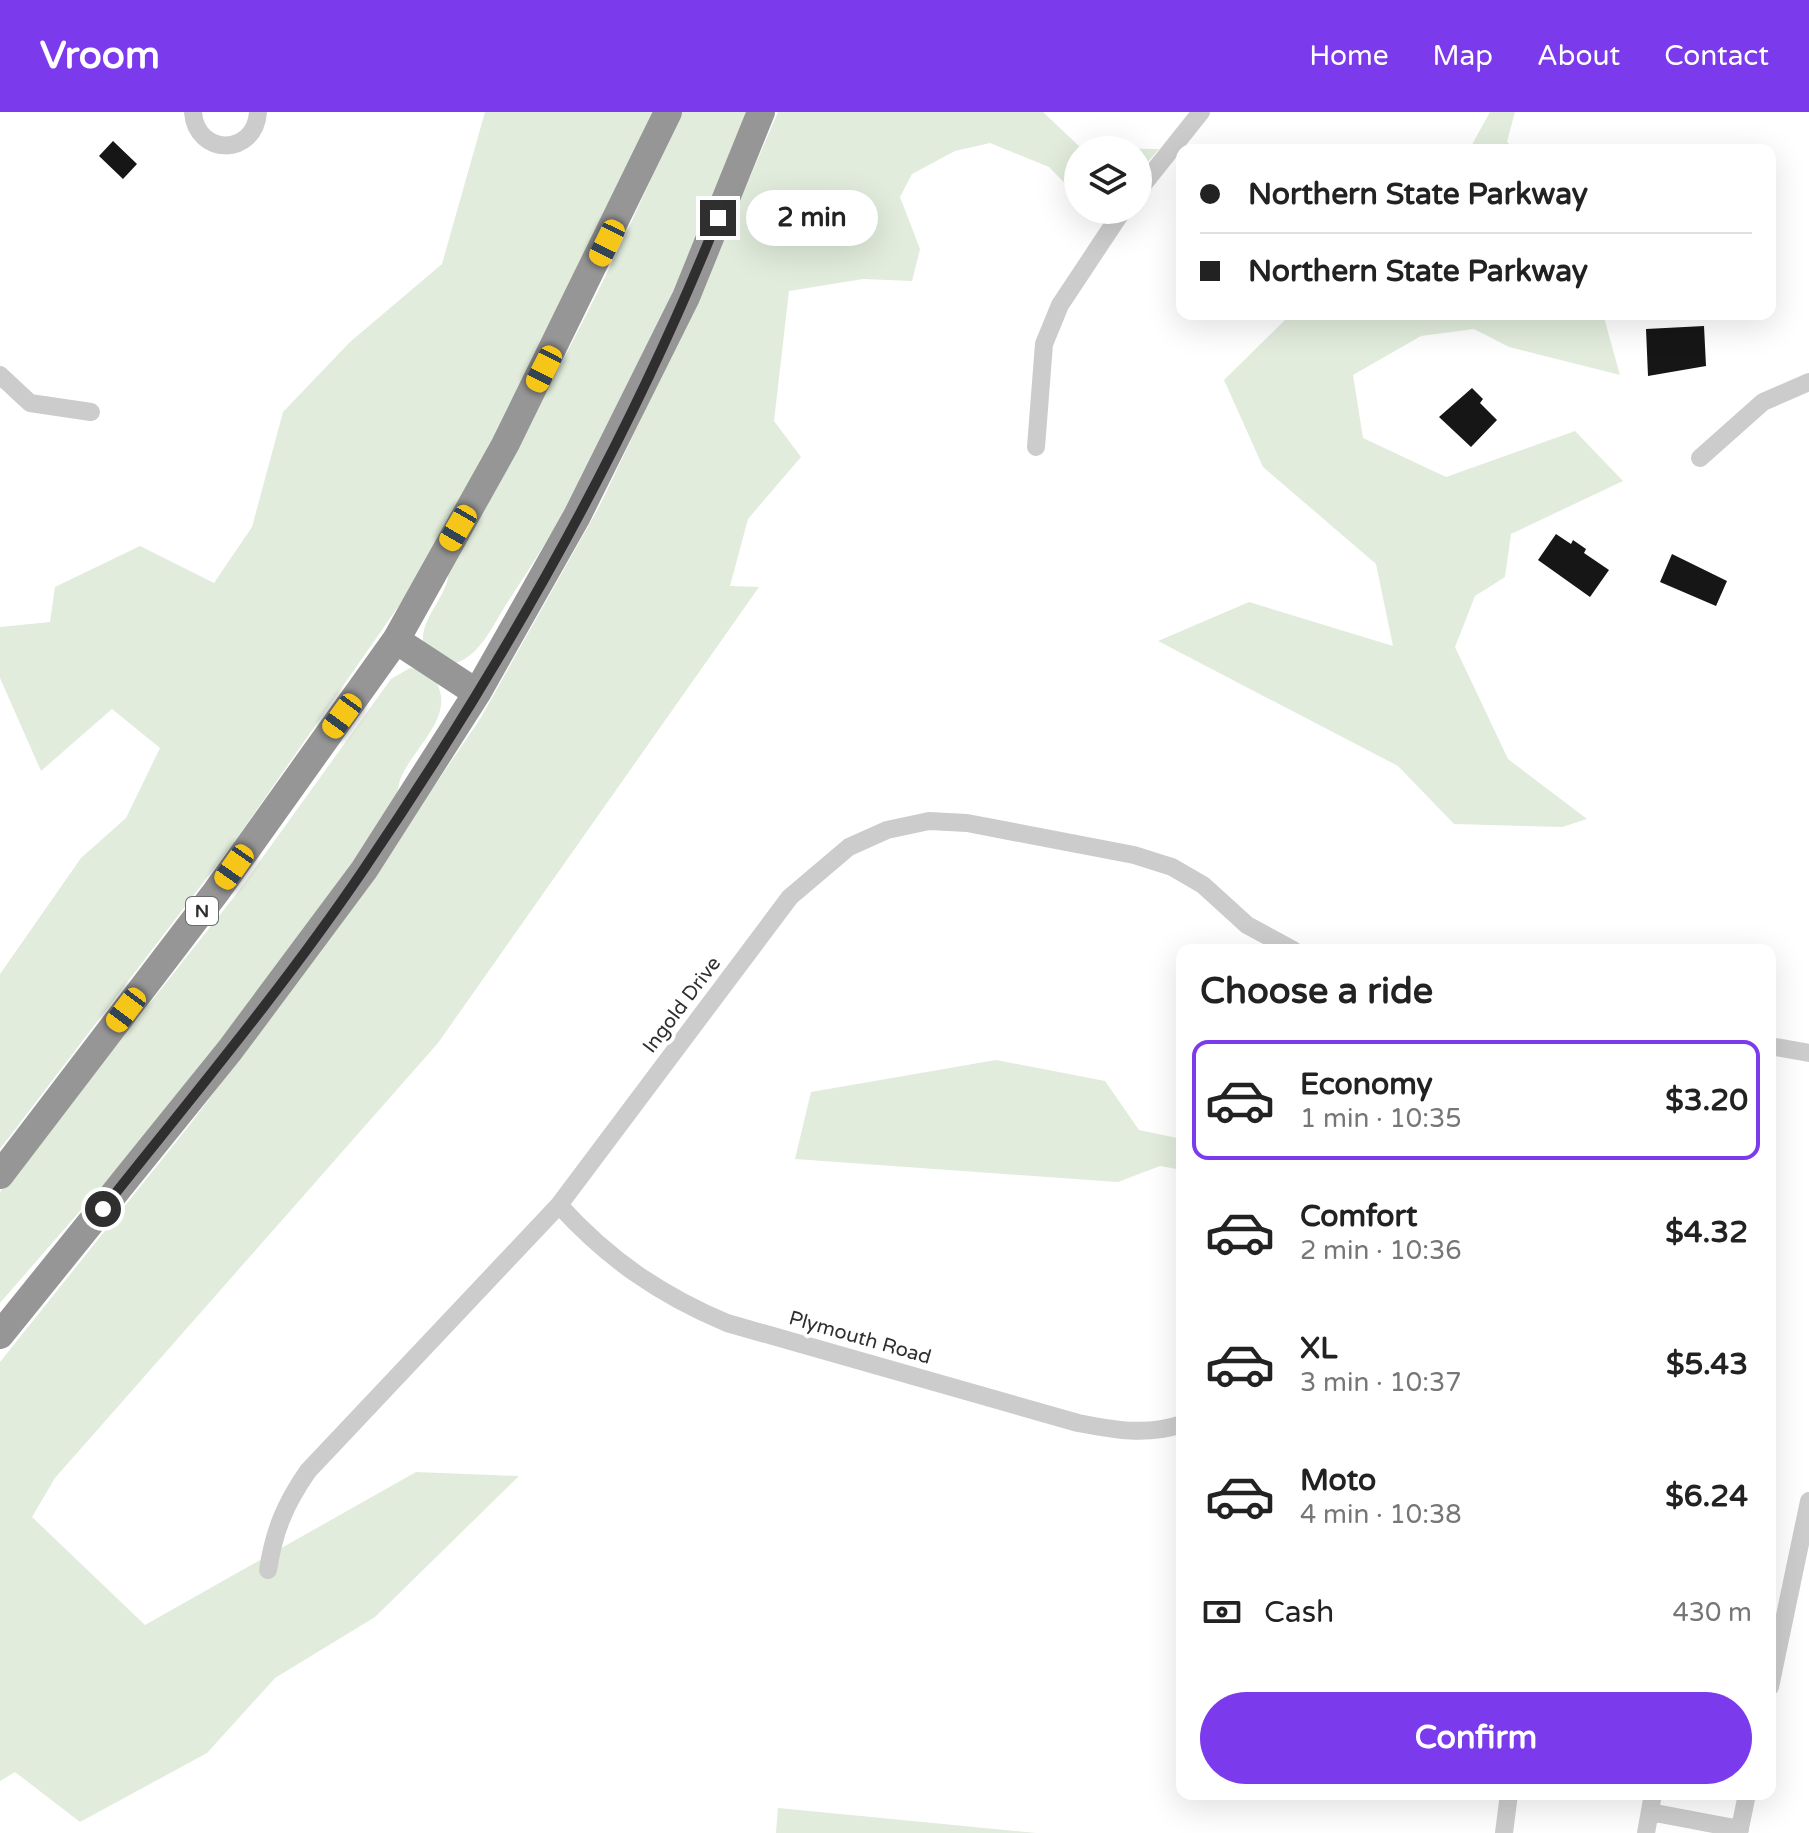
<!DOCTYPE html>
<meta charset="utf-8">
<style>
body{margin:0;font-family:"Varela Round",sans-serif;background:#f6f6f6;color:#222;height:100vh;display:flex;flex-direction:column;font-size:30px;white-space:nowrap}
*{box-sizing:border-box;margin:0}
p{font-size:26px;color:#767676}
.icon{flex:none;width:44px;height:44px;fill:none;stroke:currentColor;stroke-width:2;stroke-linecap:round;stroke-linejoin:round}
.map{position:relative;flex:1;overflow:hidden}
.drawer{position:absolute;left:1176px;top:832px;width:600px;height:856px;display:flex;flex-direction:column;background:#fff;border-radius:16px;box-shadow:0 8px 32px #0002}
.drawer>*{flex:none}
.banner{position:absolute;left:1176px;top:32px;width:600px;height:176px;border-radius:16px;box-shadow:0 8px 32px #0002;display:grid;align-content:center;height:176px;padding:0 24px;background:#fff}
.fabs{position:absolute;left:1064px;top:24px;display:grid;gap:16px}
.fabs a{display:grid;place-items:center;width:88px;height:88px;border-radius:50%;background:#fff;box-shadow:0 8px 32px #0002;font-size:40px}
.end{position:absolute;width:36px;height:36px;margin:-18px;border:10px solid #2f2f2f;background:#fff;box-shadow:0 0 0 4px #fff}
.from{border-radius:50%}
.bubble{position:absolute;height:56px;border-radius:28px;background:#fff;box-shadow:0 8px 32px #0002;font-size:26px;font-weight:700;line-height:56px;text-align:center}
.car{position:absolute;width:24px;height:48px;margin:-24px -12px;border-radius:10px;box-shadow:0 0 6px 2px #0007;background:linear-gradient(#f5c518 24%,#345 0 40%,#f5c518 0 76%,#345 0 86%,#f5c518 0)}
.banner b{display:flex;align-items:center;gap:28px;height:76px;font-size:30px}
.banner b+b{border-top:2px solid #e0e0e0}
.banner i{width:20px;height:20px;background:#222}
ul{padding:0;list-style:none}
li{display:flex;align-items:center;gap:24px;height:120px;margin:0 16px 12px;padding:0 8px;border:4px solid transparent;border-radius:16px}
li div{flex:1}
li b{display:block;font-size:30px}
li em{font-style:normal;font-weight:700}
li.current{border-color:#7c3aed}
li>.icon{width:72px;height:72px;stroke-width:1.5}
h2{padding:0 24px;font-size:36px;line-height:96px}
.pay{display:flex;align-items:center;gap:20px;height:88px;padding:0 24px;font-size:30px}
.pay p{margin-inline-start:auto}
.button{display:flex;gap:16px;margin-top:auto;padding:16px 24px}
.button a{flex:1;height:92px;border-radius:48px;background:#7c3aed;color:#fff;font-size:32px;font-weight:700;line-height:92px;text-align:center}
header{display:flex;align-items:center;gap:48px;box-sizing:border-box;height:112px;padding:0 40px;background:#7c3aed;color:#fff}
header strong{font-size:38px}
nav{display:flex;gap:44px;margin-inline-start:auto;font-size:28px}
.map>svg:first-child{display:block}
.green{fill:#e1ecdc}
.building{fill:#161616}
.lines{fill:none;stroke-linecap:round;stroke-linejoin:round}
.minor{stroke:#ccc;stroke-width:18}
.highway{stroke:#969696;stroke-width:28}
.route{stroke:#2f2f2f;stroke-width:10}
.labels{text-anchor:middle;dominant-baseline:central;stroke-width:8;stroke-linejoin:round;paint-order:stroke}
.shield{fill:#fff;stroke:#6d6d6d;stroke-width:2}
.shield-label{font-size:18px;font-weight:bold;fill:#2f2f2f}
.street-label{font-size:20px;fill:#2f2f2f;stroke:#fff}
</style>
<header>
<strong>Vroom</strong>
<nav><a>Home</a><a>Map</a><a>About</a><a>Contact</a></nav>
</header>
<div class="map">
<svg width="1809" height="1721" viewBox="0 0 1809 1721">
<rect width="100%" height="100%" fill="#fff"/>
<path class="green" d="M485,0H652L579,167L423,459L235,729L0,1037V862L81,746L126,706L160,636L112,597L41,659L0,566V515L50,510L55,475L140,434L214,471L252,415L283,300L350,230L442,152Z
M680,0H746C681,168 610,337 509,488C494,510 479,549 450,552L423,529C422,502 449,485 449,456C534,307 614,158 680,0Z
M778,0H1043L1081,36L1159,37L1138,61V38H1078V85L1049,55L990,31L955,39L912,62L900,85L920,137L912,169L863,167L789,179L774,309L801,345L748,407L730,474L759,475L438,931L55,1366L32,1405L145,1513L416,1360L519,1364L375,1505L275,1566L207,1641L80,1710L15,1660L0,1669V1250L188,1015L335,820L480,607L599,395L693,198Z
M1490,0H1515L1507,30L1516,38H1469Z
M1291,202H1603L1620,263L1509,235L1474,217L1421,224L1353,263L1363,326L1446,365L1575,319L1623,369L1511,422L1505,465L1475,484L1455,535L1508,647L1587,707L1562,715L1454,712L1398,654L1158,529L1249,490L1393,534L1376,452L1263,355L1224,268Z
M410,556L428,559C463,597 420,627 402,663C398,672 397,684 395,694L247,907L0,1191V1080L234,785L391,567Z
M996,948L1105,969L1139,1018L1182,1027V1058L1160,1054L1118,1070L795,1047L811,980Z
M778,1696L1036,1721H776Z"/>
<path class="building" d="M113,29L137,52L123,67L99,44Z
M1704,214L1706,254L1648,264L1646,217Z
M1472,276L1483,287L1480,291L1497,308L1471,335L1439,305Z
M1556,422L1571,432L1573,428L1586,437L1584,441L1609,458L1590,485L1538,448Z
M1672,442L1727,469L1716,494L1660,470Z"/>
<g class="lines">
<path class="minor" d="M193,0C196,44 255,45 258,0
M1138,79L1201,0
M0,263L30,291L91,300
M1036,335L1044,232L1060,193L1123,98
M1700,346L1763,290L1809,270
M1770,934L1809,941
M559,1093C608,1147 660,1183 727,1211L1078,1311C1114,1318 1147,1324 1182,1312
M268,1458C274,1419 285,1392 308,1359L559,1093L790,785L849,735L887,718L929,709L967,711L1134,743L1172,755L1203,773L1247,813L1293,838
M1770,1575L1809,1389
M1650,1700L1740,1717
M1504,1721L1509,1682
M1646,1721L1653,1682
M1739,1721L1747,1682"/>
<path class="highway" d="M396,528L477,581
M0,1063L216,780L396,528L505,333L668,0
M0,1223L230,938L364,758L477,581L577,404L686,185L761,0"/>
</g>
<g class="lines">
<path class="route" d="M103,1097C192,985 284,875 364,757C502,554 627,334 718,106"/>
</g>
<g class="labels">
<rect class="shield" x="186" y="785" width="32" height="28" rx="6"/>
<g class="shield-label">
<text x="202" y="799">N</text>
</g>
<g class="street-label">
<text transform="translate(682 893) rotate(-53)">Ingold Drive</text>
<text transform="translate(860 1226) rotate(16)">Plymouth Road</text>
</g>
</g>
</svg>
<div class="fabs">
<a><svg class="icon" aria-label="layers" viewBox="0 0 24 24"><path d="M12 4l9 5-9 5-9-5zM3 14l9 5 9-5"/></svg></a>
</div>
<i class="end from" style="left:103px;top:1097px"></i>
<i class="end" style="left:718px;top:106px"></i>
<div class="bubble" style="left:746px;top:78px;width:132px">2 min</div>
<i class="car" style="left:607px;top:131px;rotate:206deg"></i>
<i class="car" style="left:544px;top:257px;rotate:207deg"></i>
<i class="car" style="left:458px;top:416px;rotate:210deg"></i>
<i class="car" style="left:342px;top:604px;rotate:216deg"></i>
<i class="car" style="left:234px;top:755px;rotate:215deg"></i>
<i class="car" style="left:126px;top:898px;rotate:217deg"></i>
<div class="banner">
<b><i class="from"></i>Northern State Parkway</b>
<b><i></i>Northern State Parkway</b>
</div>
<section class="drawer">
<h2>Choose a ride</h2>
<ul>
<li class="current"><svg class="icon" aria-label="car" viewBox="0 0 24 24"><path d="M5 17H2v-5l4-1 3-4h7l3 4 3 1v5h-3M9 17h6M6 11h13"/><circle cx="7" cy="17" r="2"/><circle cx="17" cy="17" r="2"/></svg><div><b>Economy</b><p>1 min · 10:35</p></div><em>$3.20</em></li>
<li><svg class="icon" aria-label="car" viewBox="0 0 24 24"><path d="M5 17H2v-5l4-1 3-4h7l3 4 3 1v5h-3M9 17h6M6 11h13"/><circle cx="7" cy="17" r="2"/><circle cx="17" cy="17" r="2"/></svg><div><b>Comfort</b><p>2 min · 10:36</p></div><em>$4.32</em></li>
<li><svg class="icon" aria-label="car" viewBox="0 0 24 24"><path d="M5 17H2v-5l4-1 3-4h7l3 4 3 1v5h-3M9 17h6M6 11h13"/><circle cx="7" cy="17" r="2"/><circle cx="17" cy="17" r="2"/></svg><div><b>XL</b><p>3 min · 10:37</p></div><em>$5.43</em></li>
<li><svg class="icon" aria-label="car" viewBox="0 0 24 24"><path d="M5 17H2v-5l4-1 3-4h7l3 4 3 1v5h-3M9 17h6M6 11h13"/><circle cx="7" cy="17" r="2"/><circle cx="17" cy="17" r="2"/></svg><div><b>Moto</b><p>4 min · 10:38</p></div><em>$6.24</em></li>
</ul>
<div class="pay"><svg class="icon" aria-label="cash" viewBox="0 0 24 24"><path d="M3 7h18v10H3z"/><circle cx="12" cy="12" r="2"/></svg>Cash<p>430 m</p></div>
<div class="button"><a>Confirm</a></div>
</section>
</div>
